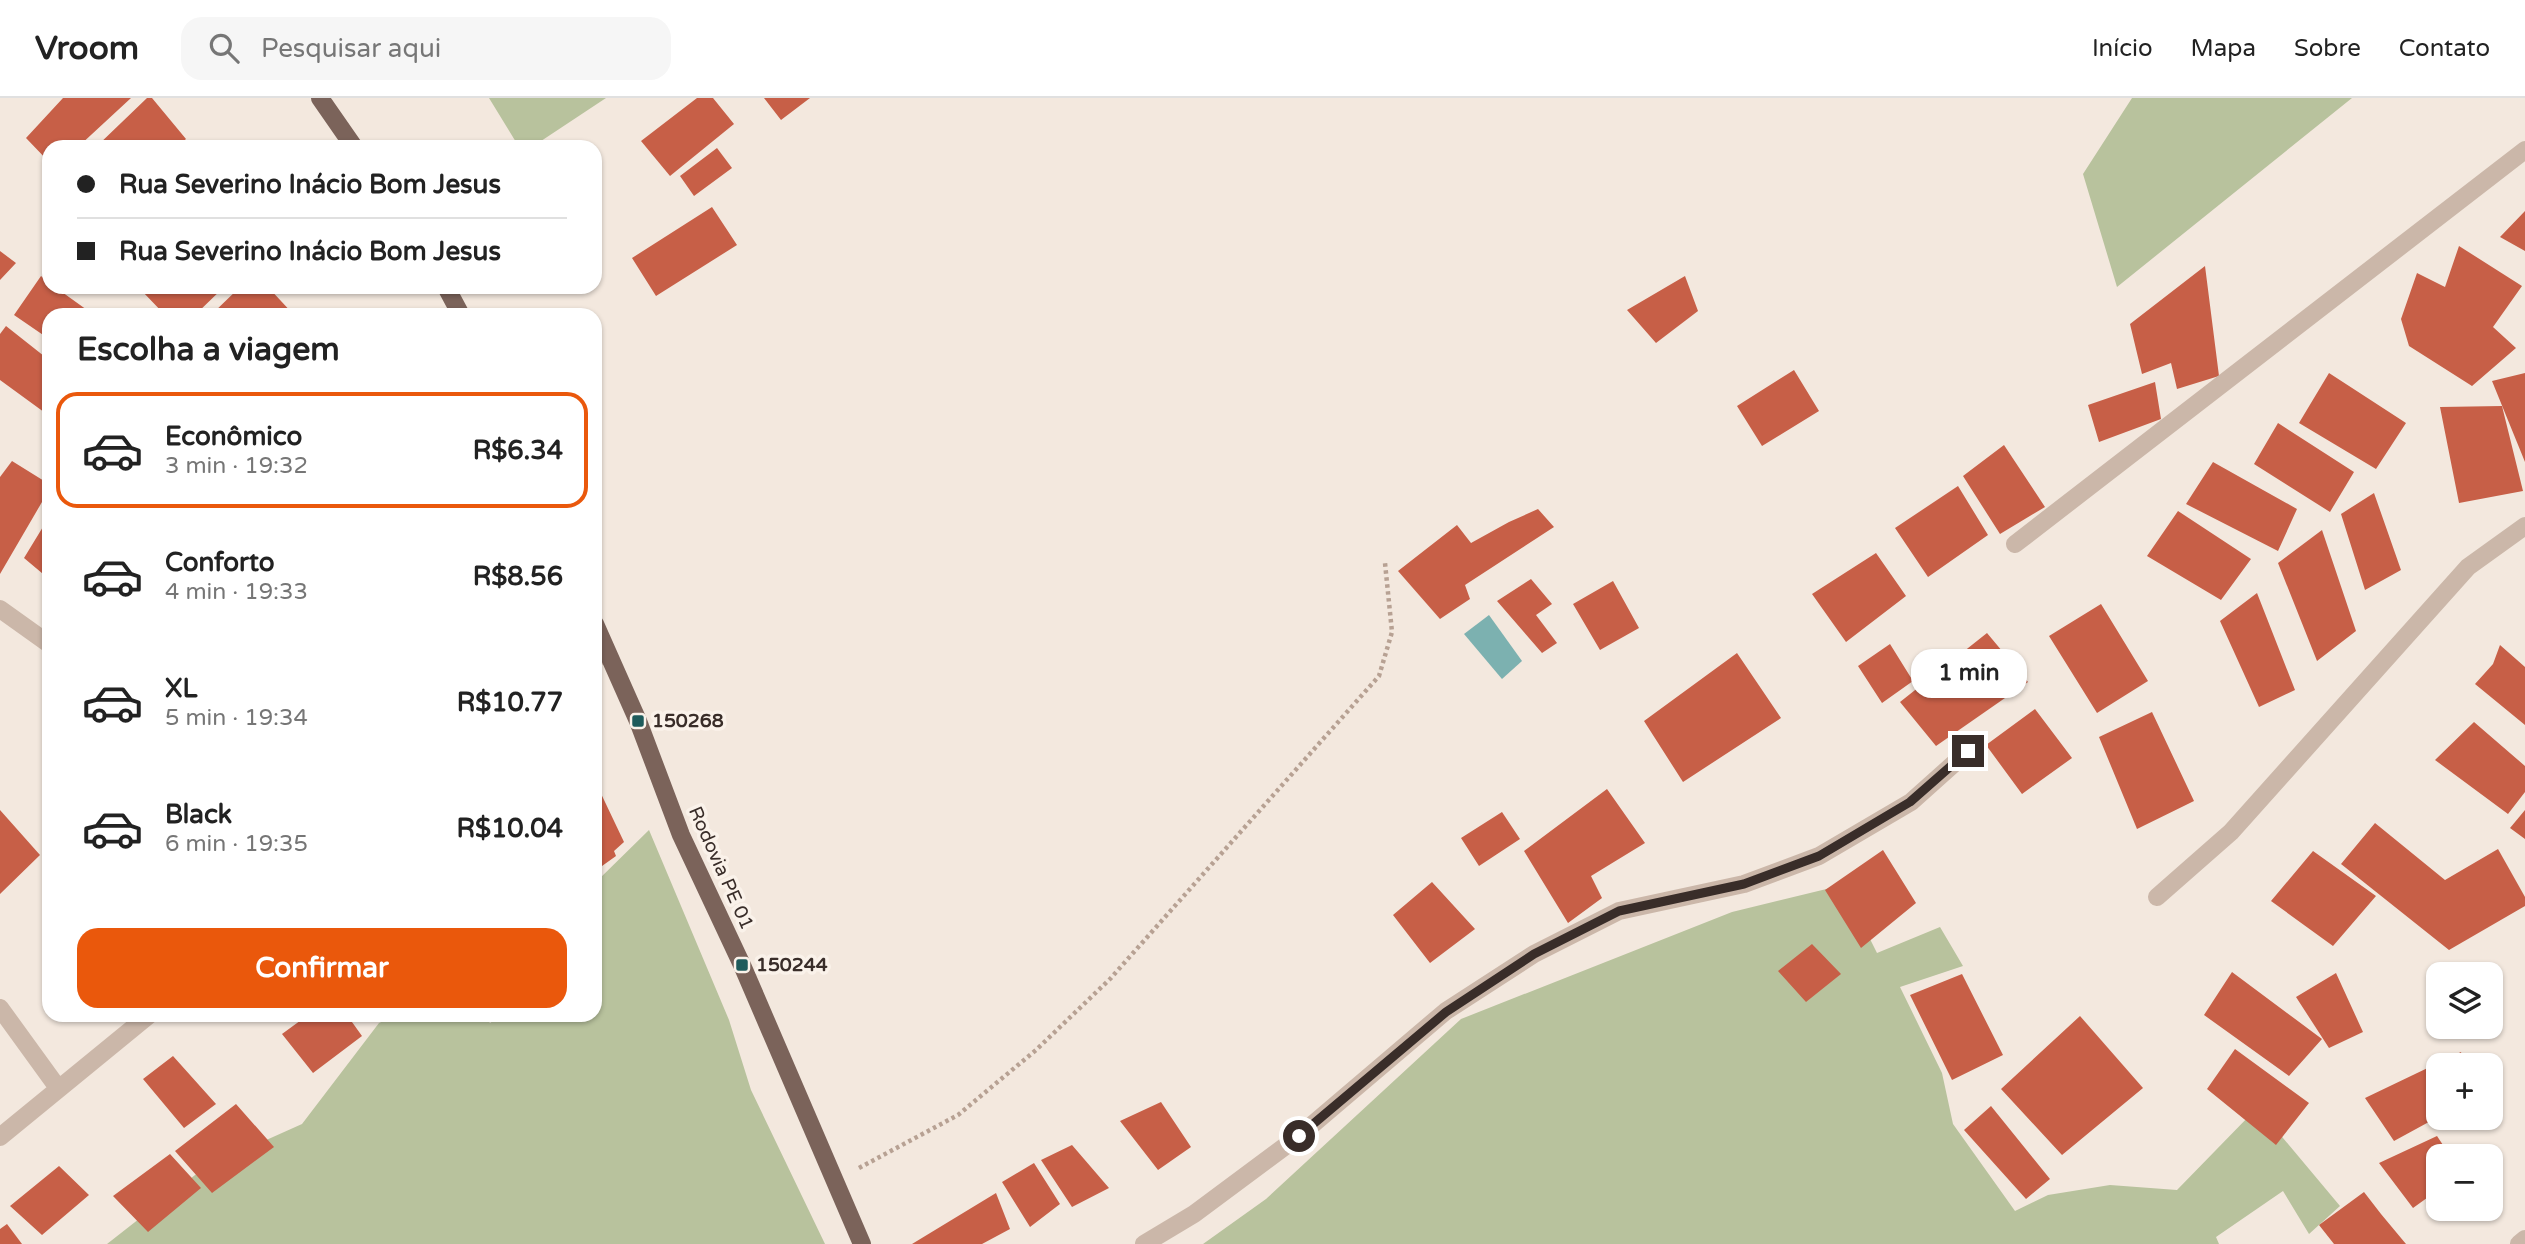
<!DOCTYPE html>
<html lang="pt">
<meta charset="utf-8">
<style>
body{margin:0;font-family:"Varela Round",sans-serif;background:#f6f6f6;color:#222;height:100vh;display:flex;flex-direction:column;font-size:26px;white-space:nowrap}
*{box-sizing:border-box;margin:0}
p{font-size:23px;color:#767676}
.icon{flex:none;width:38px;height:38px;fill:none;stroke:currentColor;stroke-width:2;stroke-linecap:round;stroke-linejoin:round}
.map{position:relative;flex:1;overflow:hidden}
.panel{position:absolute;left:42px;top:210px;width:560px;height:714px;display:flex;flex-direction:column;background:#fff;border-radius:21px;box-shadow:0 2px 5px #0004}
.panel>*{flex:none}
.top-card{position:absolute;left:42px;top:42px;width:560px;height:154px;border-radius:21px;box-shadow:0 2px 5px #0004;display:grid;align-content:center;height:154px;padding:0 35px;background:#fff}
.tools{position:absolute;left:2426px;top:864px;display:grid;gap:14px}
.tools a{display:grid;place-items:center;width:77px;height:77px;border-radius:14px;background:#fff;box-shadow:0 2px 5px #0004;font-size:35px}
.end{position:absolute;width:32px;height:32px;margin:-16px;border:9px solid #392d29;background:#fff;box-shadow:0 0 0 4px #fff}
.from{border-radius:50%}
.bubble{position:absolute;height:49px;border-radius:21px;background:#fff;box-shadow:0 2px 5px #0004;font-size:23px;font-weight:700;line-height:49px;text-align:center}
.top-card b{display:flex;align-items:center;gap:24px;height:66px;font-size:26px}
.top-card b+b{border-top:2px solid #e0e0e0}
.top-card i{width:18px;height:18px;background:#222}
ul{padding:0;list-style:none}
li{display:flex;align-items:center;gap:21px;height:116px;margin:0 14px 10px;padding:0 21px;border:4px solid transparent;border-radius:21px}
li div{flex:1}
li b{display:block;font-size:26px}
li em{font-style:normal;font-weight:700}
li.active{border-color:#ea580c}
li>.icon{width:63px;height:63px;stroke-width:1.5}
h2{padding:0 35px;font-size:32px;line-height:84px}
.action{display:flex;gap:14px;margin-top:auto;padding:14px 35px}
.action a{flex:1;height:80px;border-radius:21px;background:#ea580c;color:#fff;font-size:28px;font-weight:700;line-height:80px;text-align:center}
header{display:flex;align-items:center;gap:42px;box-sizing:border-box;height:98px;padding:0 35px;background:#fff;border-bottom:2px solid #e0e0e0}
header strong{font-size:33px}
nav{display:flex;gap:38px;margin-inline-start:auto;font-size:24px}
.search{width:490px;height:63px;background:#f6f6f6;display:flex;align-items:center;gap:18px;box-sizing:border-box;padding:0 24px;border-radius:21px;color:#767676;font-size:26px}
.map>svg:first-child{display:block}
.green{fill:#b8c29d}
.water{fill:#7cb1b0}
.building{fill:#c75f47}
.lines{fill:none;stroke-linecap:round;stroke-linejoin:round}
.path{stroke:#b7a193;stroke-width:4.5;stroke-dasharray:3.5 3.5;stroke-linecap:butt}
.minor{stroke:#cbb7a9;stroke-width:18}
.major{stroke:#7b635a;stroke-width:18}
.route{stroke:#392d29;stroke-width:9}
.poi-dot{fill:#1e5b5b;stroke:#faf2ea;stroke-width:2.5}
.labels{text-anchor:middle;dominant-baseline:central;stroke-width:7;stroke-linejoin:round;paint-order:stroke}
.poi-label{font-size:19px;font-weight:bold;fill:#392d29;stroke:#faf2ea;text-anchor:start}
.street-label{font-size:19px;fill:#392d29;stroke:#faf2ea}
</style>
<header>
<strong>Vroom</strong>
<div class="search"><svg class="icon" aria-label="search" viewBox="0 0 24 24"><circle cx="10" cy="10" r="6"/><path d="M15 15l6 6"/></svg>Pesquisar aqui</div>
<nav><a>Início</a><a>Mapa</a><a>Sobre</a><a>Contato</a></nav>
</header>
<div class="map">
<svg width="2525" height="1146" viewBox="0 0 2525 1146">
<rect width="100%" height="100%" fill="#f3e8de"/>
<path class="green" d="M489,0H606L532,49H519Z
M2132,0H2352L2117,189L2083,76Z
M649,732L729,922L751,992L825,1146H107L204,1070L302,1026L379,925L396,917H484L490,925L501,917H595V785Z
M1843,787L1877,855L1940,829L1963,868L1900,889L1942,975L1953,1026L2015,1113L2048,1097L2110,1087L2177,1092L2253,1014L2278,1034L2340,1108L2309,1136L2283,1093L2216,1139L2219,1146H1203L1266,1101L1461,921L1732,814Z"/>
<path class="water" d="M1489,517L1522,563L1502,581L1464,536Z"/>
<path class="building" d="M63,0H131L78,49H49V64L26,40Z
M147,0H152L186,41L177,49H96Z
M697,0H713L734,26L670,78L641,43Z
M764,0H810L781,22Z
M717,50L732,70L694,98L680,78Z
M712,109L737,147L656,198L632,160Z
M2525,113V153L2500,139Z
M2459,148L2522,188L2493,229L2516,250L2472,288L2409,248L2401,221L2417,175L2445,189Z
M0,153L16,165L0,182Z
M2205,168L2219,278L2177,291L2171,265L2142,276L2130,226Z
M41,178L49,184V189H55L94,217H49V241L14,217Z
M1685,178L1698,213L1656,245L1627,212Z
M144,189H224L195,217H165L141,192Z
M240,189H268L294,217H211Z
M6,228L49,262L48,317L0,282V236Z
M1794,272L1819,313L1762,348L1737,308Z
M2329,275L2406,325L2376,371L2299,325Z
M2525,275V364L2492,283Z
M2155,284L2161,321L2099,344L2088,307Z
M2502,308L2523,393L2459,405L2440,309Z
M2278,325L2354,374L2330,414L2254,366Z
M2004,347L2045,409L2000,436L1963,378Z
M12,363L49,386V392L0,476V379Z
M2213,364L2297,411L2278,453L2186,406Z
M1958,388L1988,437L1928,479L1895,430Z
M2374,395L2401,472L2365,492L2341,416Z
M1538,411L1554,429L1465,487L1470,501L1440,521L1398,473L1457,427L1471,445L1509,424Z
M2178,413L2251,461L2221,502L2147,458Z
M49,419V481L24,460Z
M2322,432L2356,533L2317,563L2278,465Z
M1876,455L1906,498L1846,544L1812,496Z
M1531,481L1552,506L1536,517L1557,545L1542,555L1497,503Z
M1613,483L1639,530L1600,552L1573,506Z
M2257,495L2295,592L2259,609L2220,523Z
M2101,506L2148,583L2097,615L2049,538Z
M1987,535L2028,584L1936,648L1900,604Z
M1890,546L1913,583L1882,605L1858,568Z
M2500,547L2525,569V627L2475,586L2493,566Z
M1737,555L1781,620L1683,684L1644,623Z
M2035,611L2072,660L2022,696L1986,647Z
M2152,614L2194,703L2137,731L2099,639Z
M2474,624L2525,668V694L2508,716L2435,662Z
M595,683L624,744L614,753L616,758L595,773Z
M1607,691L1645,745L1591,778L1602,800L1568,825L1524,753Z
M0,712L40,757L0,796Z
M2525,712V741L2510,730Z
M1502,714L1520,741L1479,768L1461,740Z
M2375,725L2445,782L2498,751L2525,799V808L2449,852L2341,766Z
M1883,752L1916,805L1861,850L1825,792Z
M2313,753L2376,798L2333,848L2271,803Z
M1432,784L1475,831L1430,865L1393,817Z
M1812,846L1841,876L1806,904L1778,873Z
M2232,874L2322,941L2289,978L2204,917Z
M2336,875L2363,934L2329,950L2296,899Z
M1962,876L2003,957L1952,982L1910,897Z
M308,917H347L362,938L313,975L282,936Z
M2080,918L2143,990L2062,1057L2001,991Z
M2235,951L2309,1005L2276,1047L2207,991Z
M2461,954L2464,968H2438V1019L2394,1043L2365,1000Z
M173,958L216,1006L184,1030L143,981Z
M1161,1004L1191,1049L1158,1072L1120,1023Z
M236,1006L274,1049L212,1095L175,1053Z
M1991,1008L2050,1081L2026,1101L1964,1032Z
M2437,1038L2451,1059H2438V1092L2413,1110L2379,1065Z
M1072,1047L1109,1090L1072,1109L1041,1062Z
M170,1056L201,1090L148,1134L113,1098Z
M1034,1065L1060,1106L1030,1129L1002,1084Z
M59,1068L89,1097L42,1137L10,1108Z
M2364,1094L2381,1116L2406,1146H2334L2319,1127Z
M996,1095L1010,1131L982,1146H912Z
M7,1126L22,1146H0V1131Z"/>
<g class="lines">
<path class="path" d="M859,1070L958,1017L1036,952L1110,881L1379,578L1392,534L1385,465"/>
<path class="minor" d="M2015,446L2525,52
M0,511L49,546
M595,561L606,553
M2157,799L2231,734L2468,469L2525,428
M0,910L58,990
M0,1039L149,917
M1144,1146L1194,1116L1299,1038L1446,913L1534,856L1619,813L1744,786L1819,758L1911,704L1968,653
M2519,1146L2525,1141"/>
<path class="major" d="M320,0L354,49
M446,189L461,217
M595,526L638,623L681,737L742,867L862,1146"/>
</g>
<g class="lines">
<path class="route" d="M1299,1038L1446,914L1534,856L1619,813L1744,786L1819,758L1910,704L1968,653"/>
</g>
<g class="poi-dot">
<rect x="631" y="616" width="14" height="14" rx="3.5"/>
<rect x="735" y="860" width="14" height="14" rx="3.5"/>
</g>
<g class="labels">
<g class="poi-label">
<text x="652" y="623">150268</text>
<text x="756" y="867">150244</text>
</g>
<g class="street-label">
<text transform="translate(721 770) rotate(66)">Rodovia PE 01</text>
</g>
</g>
</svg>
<div class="tools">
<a><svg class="icon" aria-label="layers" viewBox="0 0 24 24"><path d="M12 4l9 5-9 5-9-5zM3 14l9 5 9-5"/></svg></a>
<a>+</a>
<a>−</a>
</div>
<i class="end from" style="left:1299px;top:1038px"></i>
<i class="end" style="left:1968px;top:653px"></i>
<div class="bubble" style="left:1911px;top:551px;width:116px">1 min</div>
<div class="top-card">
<b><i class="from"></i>Rua Severino Inácio Bom Jesus</b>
<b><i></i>Rua Severino Inácio Bom Jesus</b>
</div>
<section class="panel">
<h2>Escolha a viagem</h2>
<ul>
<li class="active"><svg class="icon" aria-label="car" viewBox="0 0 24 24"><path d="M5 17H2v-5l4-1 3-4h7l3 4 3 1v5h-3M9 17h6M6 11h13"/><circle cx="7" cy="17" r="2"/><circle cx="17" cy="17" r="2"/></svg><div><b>Econômico</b><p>3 min · 19:32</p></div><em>R$6.34</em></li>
<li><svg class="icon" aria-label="car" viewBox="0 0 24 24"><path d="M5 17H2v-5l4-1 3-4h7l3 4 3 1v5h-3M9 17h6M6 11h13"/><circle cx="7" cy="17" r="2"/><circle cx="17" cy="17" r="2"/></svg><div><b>Conforto</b><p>4 min · 19:33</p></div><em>R$8.56</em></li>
<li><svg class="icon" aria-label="car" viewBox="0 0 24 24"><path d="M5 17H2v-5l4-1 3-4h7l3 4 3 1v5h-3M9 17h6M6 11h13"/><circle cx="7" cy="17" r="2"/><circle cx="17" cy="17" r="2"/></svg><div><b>XL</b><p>5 min · 19:34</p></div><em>R$10.77</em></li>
<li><svg class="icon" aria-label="car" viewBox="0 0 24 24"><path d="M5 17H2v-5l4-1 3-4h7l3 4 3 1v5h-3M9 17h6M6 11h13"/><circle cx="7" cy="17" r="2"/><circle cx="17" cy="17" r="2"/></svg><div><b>Black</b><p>6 min · 19:35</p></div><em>R$10.04</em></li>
</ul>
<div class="action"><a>Confirmar</a></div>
</section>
</div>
